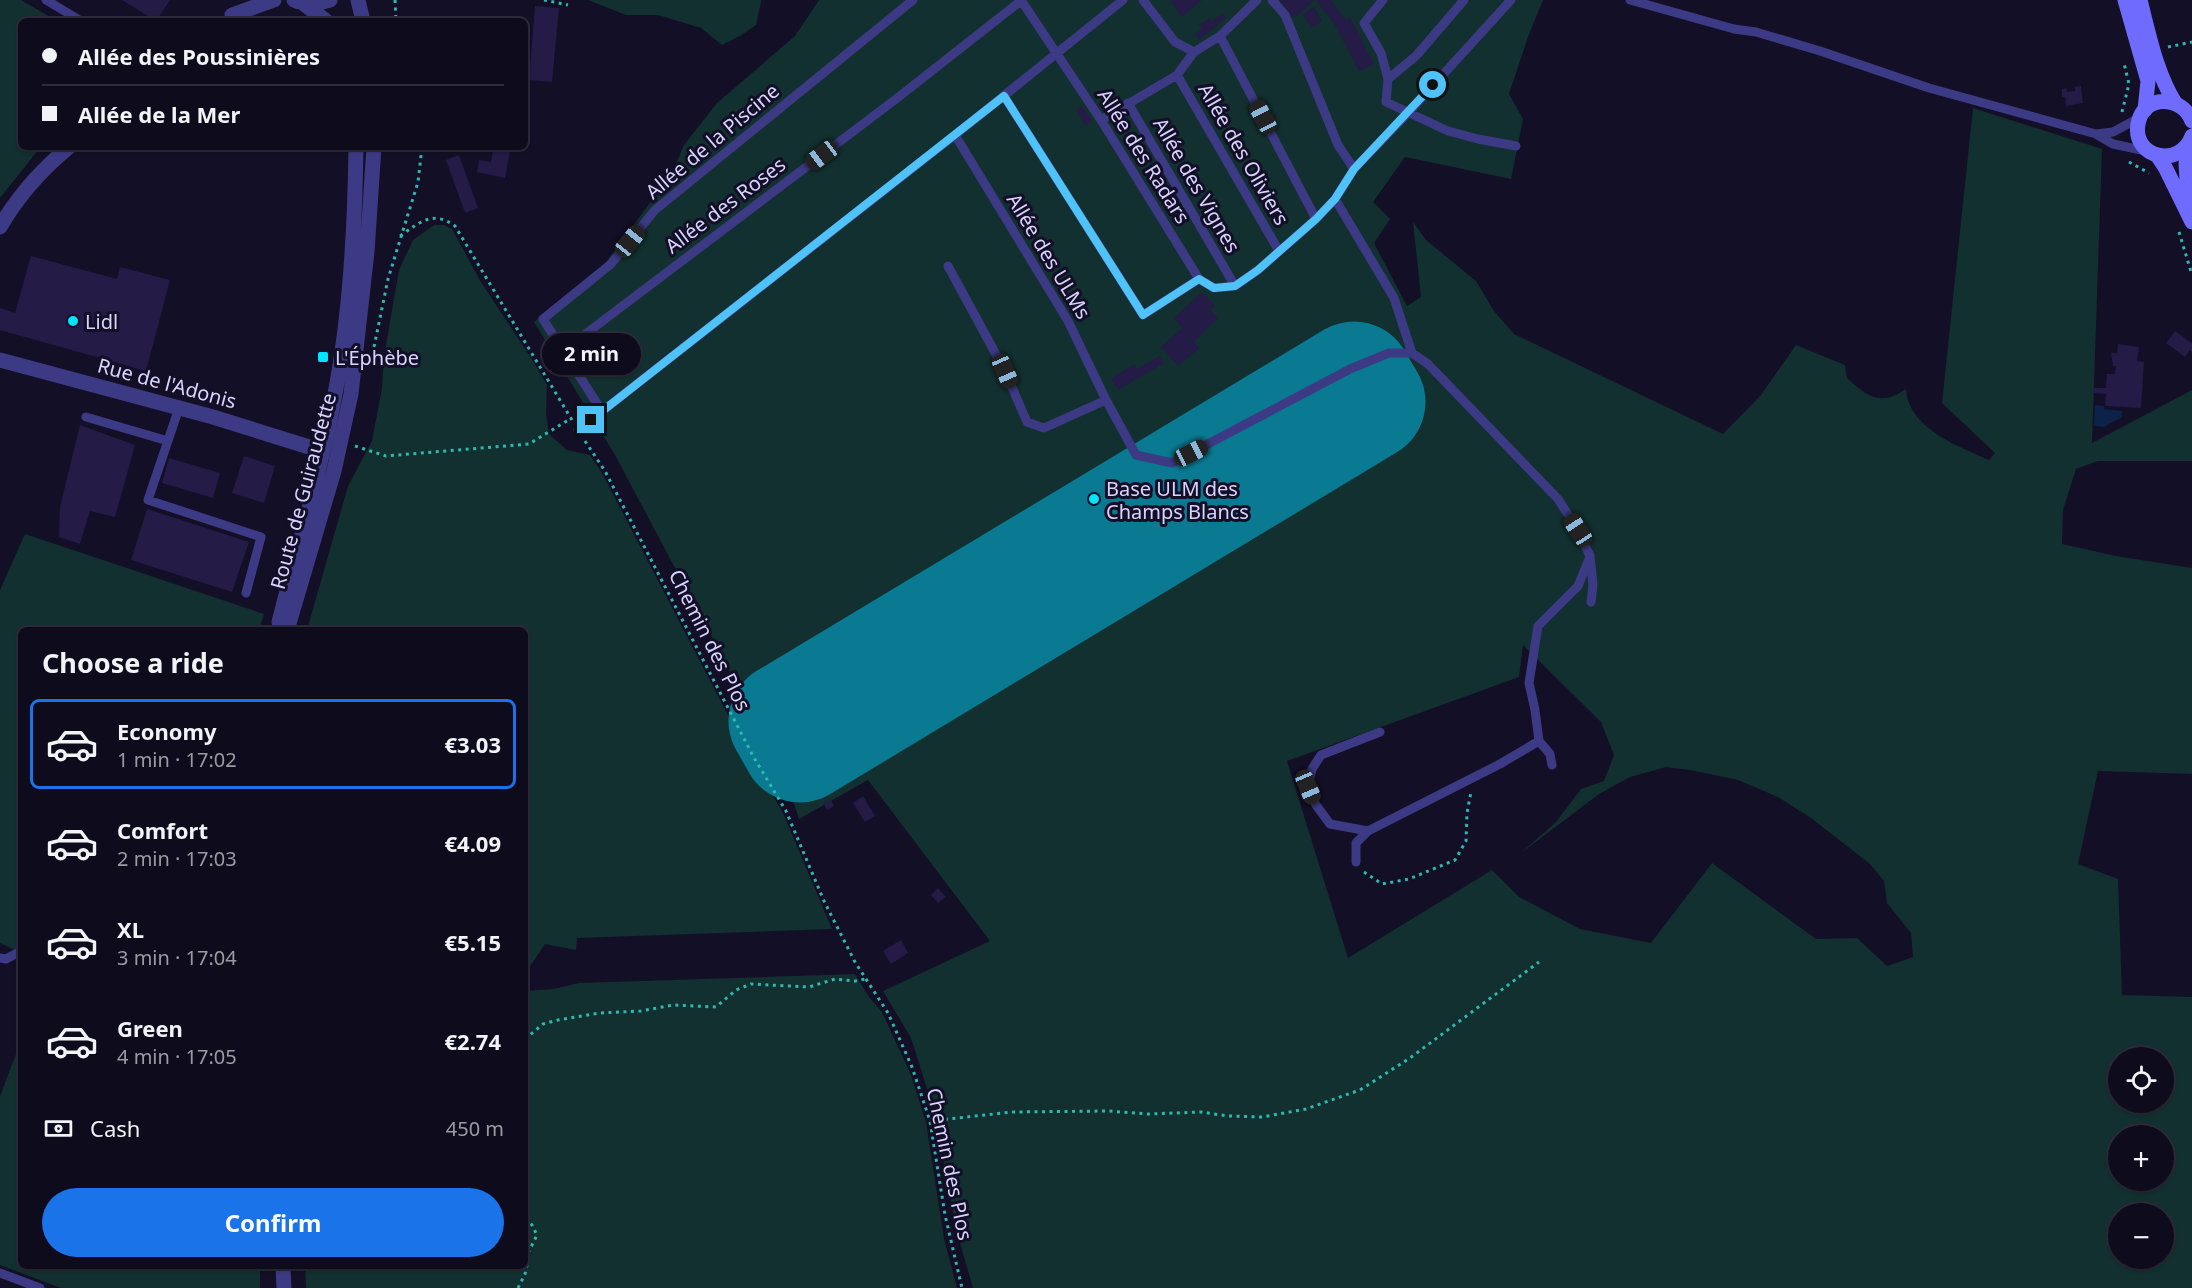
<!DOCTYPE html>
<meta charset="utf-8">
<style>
body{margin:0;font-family:"Noto Sans",sans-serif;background:#1c1929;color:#f1f3f6;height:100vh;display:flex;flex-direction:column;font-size:22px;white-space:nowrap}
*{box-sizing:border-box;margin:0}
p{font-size:20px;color:#9b9ba3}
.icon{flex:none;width:33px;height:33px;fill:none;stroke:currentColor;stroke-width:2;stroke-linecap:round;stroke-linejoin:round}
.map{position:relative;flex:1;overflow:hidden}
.side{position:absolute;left:18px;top:627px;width:510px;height:642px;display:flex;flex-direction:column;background:#0e0b1c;border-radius:9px;box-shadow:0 2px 4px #0004,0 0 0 2px #2e2b3b}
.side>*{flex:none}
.banner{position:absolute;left:18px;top:18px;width:510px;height:132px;border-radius:9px;box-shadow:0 2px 4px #0004,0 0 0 2px #2e2b3b;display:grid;align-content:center;height:132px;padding:0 24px;background:#0e0b1c}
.controls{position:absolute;left:2108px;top:1047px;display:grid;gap:12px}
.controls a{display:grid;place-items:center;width:66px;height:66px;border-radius:50%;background:#0e0b1c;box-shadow:0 2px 4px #0004,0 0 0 2px #2e2b3b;font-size:30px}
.end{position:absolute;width:27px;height:27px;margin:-14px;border:8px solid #4fc3f7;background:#111;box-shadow:0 0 0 3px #111}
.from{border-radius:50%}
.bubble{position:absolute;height:42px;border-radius:21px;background:#0e0b1c;box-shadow:0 2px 4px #0004,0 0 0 2px #2e2b3b;font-size:20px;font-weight:700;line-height:42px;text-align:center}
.car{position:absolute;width:18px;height:36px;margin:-18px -9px;border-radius:8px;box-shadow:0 0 4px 2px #0007;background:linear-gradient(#222 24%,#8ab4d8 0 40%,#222 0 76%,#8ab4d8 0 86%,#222 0)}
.banner b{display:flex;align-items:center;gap:21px;height:57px;font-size:22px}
.banner b+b{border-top:2px solid #2e2b3b}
.banner i{width:15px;height:15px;background:#f1f3f6}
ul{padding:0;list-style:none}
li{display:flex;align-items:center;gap:18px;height:90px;margin:0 12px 9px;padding:0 12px;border:3px solid transparent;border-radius:9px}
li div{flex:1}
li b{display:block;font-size:22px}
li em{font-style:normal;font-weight:700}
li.selected{border-color:#1a73e8}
li>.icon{width:54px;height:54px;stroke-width:1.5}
h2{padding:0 24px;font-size:27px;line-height:72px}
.pay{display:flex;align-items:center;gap:15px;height:66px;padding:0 24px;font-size:22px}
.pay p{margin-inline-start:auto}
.action{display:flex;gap:12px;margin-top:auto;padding:12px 24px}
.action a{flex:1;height:69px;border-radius:36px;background:#1a73e8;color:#fff;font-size:24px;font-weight:700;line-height:69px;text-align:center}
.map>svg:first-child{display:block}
.green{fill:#12302f;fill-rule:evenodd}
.water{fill:#0c2248}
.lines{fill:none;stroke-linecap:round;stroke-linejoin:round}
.runway{stroke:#0a7a92;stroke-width:117}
.building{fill:#241b47}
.path{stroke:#2fb8b0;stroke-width:3;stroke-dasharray:3 4.5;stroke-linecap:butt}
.service{stroke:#3d3a85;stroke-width:9}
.minor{stroke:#3d3a85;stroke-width:15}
.tertiary{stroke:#3d3a85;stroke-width:15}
.secondary{stroke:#6f6bff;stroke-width:15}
.route{stroke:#4fc3f7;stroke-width:8}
.poi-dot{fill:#00e5ff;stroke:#130f26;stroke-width:2}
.labels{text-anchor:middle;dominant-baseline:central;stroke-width:6;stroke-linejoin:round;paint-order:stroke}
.street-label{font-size:20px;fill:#d9d4ff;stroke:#130f26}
.poi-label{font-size:20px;fill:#d9d4ff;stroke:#130f26;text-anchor:start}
</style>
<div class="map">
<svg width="2192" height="1288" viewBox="0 0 2192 1288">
<rect width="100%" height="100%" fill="#130f26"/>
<path class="green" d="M0,0H21L57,21H21V147H43L35,154L0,198Z
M588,0H761V2L756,25L740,36L722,45L701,28L658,15H626Z
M819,0H1543L1528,37L1509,94L1523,119L1511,179L1405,157L1373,202L1390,219L1374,243L1407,306L1421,297L1413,222L1426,240L1476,281L1494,311L1514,334L1723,434L1761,395L1796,345L1845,365L1847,378C1867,396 1880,407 1906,389C1908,428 1958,446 1989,460L1995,453L1942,403L1973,108L2102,149L2092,443L2192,390V461H2098L2076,469L2063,510L2062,544L2116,556L2192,568V774L2098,771L2078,864L2118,879L2122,995L2192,997V1288H973L956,1229L935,1114L911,1038L883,991L990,941L868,780L799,819L785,775L615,455L534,322L603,266L672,173L684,145L717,103L795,36ZM1523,645L1601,722L1614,755L1604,781L1581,789L1556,822L1521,853L1599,794L1630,777L1666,767L1690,770L1738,780L1778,797L1811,818L1870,864L1884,881L1887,903L1911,933L1913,957L1887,966L1857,938L1816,939L1712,863L1651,943L1580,929L1519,897L1492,870L1348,958L1287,761L1519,677ZM2118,1058H2163V1102H2118ZM2118,1136H2163V1180H2118ZM2118,1214H2163V1258H2118Z
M434,225H444L452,229L481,282L533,361L547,385L546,413L549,434L567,450L590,455L602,473L744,746L783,813L832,929L577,938L576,950L545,944L525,974V630H307L348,486L372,441L382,388L384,356L399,270L413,240Z
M25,534L264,614L259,630H21V953L0,943V590Z
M855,974L869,997L882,1012L911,1075L926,1122L944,1239L957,1288H306L305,1266H525V991L554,989L579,983Z
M21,1041V1266H260V1288H61L0,1265V1096Z"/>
<path class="water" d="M2095,405L2104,406V409L2122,411V417L2104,427L2094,426Z"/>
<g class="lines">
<path class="runway" d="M1354,380L1367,402L800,744L787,721Z"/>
</g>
<path class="building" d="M122,0H170L156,21Z
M1173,0H1202L1182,17L1171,2Z
M1279,0H1315L1294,18Z
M1316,0H1331L1346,20L1350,17L1374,64L1359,71L1335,25Z
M535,6L559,8L552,82L529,80Z
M1314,7L1322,21L1311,28L1303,14Z
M1223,13L1226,18L1199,40L1195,34L1202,29L1199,25L1210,18L1212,21Z
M2081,86L2083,103L2066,106L2065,97H2062V89L2066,88L2067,92L2075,91V87Z
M1082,106L1092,121L1085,126L1076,110Z
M484,147H511L505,178L477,172L479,160L491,162L493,151L483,149Z
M459,155L478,208L465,213L446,160Z
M31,256L117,279L120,267L170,280L146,371L0,330V308L15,313Z
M1202,292L1215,306L1210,310L1218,318L1194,342L1199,348L1178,366L1161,347L1182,328L1174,318Z
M2175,331L2192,343V352L2190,350L2185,357L2166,343Z
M2118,344L2139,347L2137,361L2144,362L2141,408L2105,406L2106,394L2093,393L2094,388H2106L2107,374H2115L2116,366H2113L2111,353H2117Z
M1160,356L1164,363L1118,390L1111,379L1134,364L1137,369Z
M80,425L135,445L115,517L90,511L80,544L59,537L60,507Z
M244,456L275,466L264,503L232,493Z
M169,458L220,473L213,498L162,483Z
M147,509L249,542L232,592L131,560Z
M863,796L875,816L865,822L853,803Z
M831,800L834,806L827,810L823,803Z
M938,888L946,897L938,903L931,895Z
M901,940L908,953L891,964L883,951Z"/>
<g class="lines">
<path class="path" d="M395,0L396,21
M544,0L568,5
M2168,47L2192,42
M2122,112L2129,84L2124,63
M2129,162L2149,173
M2179,232L2192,275
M400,236C420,222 433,210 455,226L572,420
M374,347L388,279L418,182L422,147
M585,441L605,471L753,756L786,811L824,901L855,962L888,1013L912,1067L930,1121L945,1215L962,1288
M355,446L386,456L529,444L570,419
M1364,872L1382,884L1409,879L1455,860L1466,841L1467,813L1471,792
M525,1039L543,1024L558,1020L600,1013L641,1011L673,1005L716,1007L736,990L751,984L809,987L835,979L855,981L866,979
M930,1121L1012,1112L1108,1111L1148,1114L1201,1112L1228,1116L1262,1117L1306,1109L1360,1090L1410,1058L1539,962
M518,1288L525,1274L527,1265L526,1257L537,1235L532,1225L525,1219"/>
<path class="service" d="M46,0L81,21
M1021,0L1101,120L1199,279
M1143,0L1175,42L1194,52L1220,36L1257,0
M1272,0L1285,15L1338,145L1354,169
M1383,0L1364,23L1381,53L1388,79L1416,56L1464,0
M1630,0L1734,29L1756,32L1820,51L1929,88L2096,134L2113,144L2146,151
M1220,36L1316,219
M1177,75L1279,251
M1388,79L1386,102L1448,131L1478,139L1516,146
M1004,96L1143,315L1199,279L1214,288L1235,286L1258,270L1316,219L1335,199L1354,169L1408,113L1511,0
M1128,103L1235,286
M1101,120L1177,75L1194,52
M2096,134L2113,132L2139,118
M955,135L1068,321L1106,400L1136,455L1172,463L1350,369L1389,353H1412
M1335,199L1394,298L1412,353L1428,364L1558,499L1578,530L1590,556L1593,585L1591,602
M948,266L1005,371L1027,422L1044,428L1106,400
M563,351L896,99L1022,0
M179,408L148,500L261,537L246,593
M603,413L543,319L611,264L655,210L913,0
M86,417L168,441
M578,430L955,135L1123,0
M1539,741L1535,710L1529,683L1538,626L1578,586L1589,559
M1368,831L1500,764L1539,741L1550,754L1552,765
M1356,862V843L1368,831L1330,824L1316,805L1308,787L1312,769L1321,755L1380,732
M0,958L6,959L21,951
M0,1273L40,1288"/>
<path class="minor" d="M232,15L274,0
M0,227C18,196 41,170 69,147
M0,360L213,417L322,451"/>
<path class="tertiary" d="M294,0C306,5 317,4 330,0
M358,0L363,21
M303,3L326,21
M279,622C299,543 323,463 337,383C351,305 355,226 356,147
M287,630L334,471L351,394L367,252L374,147
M283,1266L284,1288"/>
<path class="secondary" d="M2125,0L2148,81L2145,110
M2140,0C2149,35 2156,72 2175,103
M2192,121C2182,95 2143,94 2138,124C2132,158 2180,169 2192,136
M2188,145L2186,164L2189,209
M2157,155L2165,167L2192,222"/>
</g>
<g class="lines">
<path class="route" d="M591,420L1004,96L1143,315L1199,279L1214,288L1235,286L1258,270L1316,219L1335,199L1354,169L1433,85"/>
</g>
<g class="poi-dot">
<circle cx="73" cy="321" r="6"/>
<rect x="317" y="351" width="12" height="12" rx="3"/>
<circle cx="1094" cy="499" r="6"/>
</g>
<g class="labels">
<g class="street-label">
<text transform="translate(712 141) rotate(-40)">Allée de la Piscine</text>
<text transform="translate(1244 154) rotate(60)">Allée des Oliviers</text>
<text transform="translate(1144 156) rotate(58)">Allée des Radars</text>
<text transform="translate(1197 185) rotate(60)">Allée des Vignes</text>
<text transform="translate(725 205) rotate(-37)">Allée des Roses</text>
<text transform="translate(1049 256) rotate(59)">Allée des ULMs</text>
<text transform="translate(167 383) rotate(15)">Rue de l'Adonis</text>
<text transform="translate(303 491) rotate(-75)">Route de Guiraudette</text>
<text transform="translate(710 640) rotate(63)">Chemin des Plos</text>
<text transform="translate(950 1164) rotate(78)">Chemin des Plos</text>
</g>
<g class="poi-label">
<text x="85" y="321">Lidl</text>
<text x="335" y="357">L'Éphèbe</text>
<text x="1106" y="488">Base ULM des<tspan x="1106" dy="23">Champs Blancs</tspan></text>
</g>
</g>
</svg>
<div class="controls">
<a><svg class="icon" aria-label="locate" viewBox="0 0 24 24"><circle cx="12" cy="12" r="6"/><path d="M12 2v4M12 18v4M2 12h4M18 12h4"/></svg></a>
<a>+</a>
<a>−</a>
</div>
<i class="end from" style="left:1433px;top:85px"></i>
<i class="end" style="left:591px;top:420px"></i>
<div class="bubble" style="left:542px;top:333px;width:99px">2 min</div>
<i class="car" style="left:1263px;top:117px;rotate:332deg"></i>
<i class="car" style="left:822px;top:155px;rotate:233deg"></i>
<i class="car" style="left:630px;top:241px;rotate:39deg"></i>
<i class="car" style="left:1005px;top:371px;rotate:156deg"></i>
<i class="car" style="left:1191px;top:453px;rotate:63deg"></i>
<i class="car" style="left:1578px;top:530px;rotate:327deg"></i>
<i class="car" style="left:1308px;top:787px;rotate:157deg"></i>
<div class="banner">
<b><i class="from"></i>Allée des Poussinières</b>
<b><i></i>Allée de la Mer</b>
</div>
<section class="side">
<h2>Choose a ride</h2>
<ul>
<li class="selected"><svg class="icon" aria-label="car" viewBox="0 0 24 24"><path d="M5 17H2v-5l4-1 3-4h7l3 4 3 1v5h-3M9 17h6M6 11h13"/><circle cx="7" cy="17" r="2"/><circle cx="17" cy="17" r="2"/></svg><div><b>Economy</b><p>1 min · 17:02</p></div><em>€3.03</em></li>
<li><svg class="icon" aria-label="car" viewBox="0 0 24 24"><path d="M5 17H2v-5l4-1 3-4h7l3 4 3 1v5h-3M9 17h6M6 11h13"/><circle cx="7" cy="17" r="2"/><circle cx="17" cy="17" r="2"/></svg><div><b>Comfort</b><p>2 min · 17:03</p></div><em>€4.09</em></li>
<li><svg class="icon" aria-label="car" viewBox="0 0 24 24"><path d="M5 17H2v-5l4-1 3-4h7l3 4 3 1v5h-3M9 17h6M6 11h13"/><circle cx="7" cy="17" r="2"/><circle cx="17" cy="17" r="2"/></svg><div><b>XL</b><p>3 min · 17:04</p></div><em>€5.15</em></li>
<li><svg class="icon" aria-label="car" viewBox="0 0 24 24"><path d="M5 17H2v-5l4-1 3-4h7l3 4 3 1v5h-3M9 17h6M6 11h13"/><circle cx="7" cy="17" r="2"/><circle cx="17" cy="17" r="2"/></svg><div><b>Green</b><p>4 min · 17:05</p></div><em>€2.74</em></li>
</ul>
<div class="pay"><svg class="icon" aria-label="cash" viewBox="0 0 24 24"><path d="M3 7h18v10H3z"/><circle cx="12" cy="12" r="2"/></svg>Cash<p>450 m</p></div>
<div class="action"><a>Confirm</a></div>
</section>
</div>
